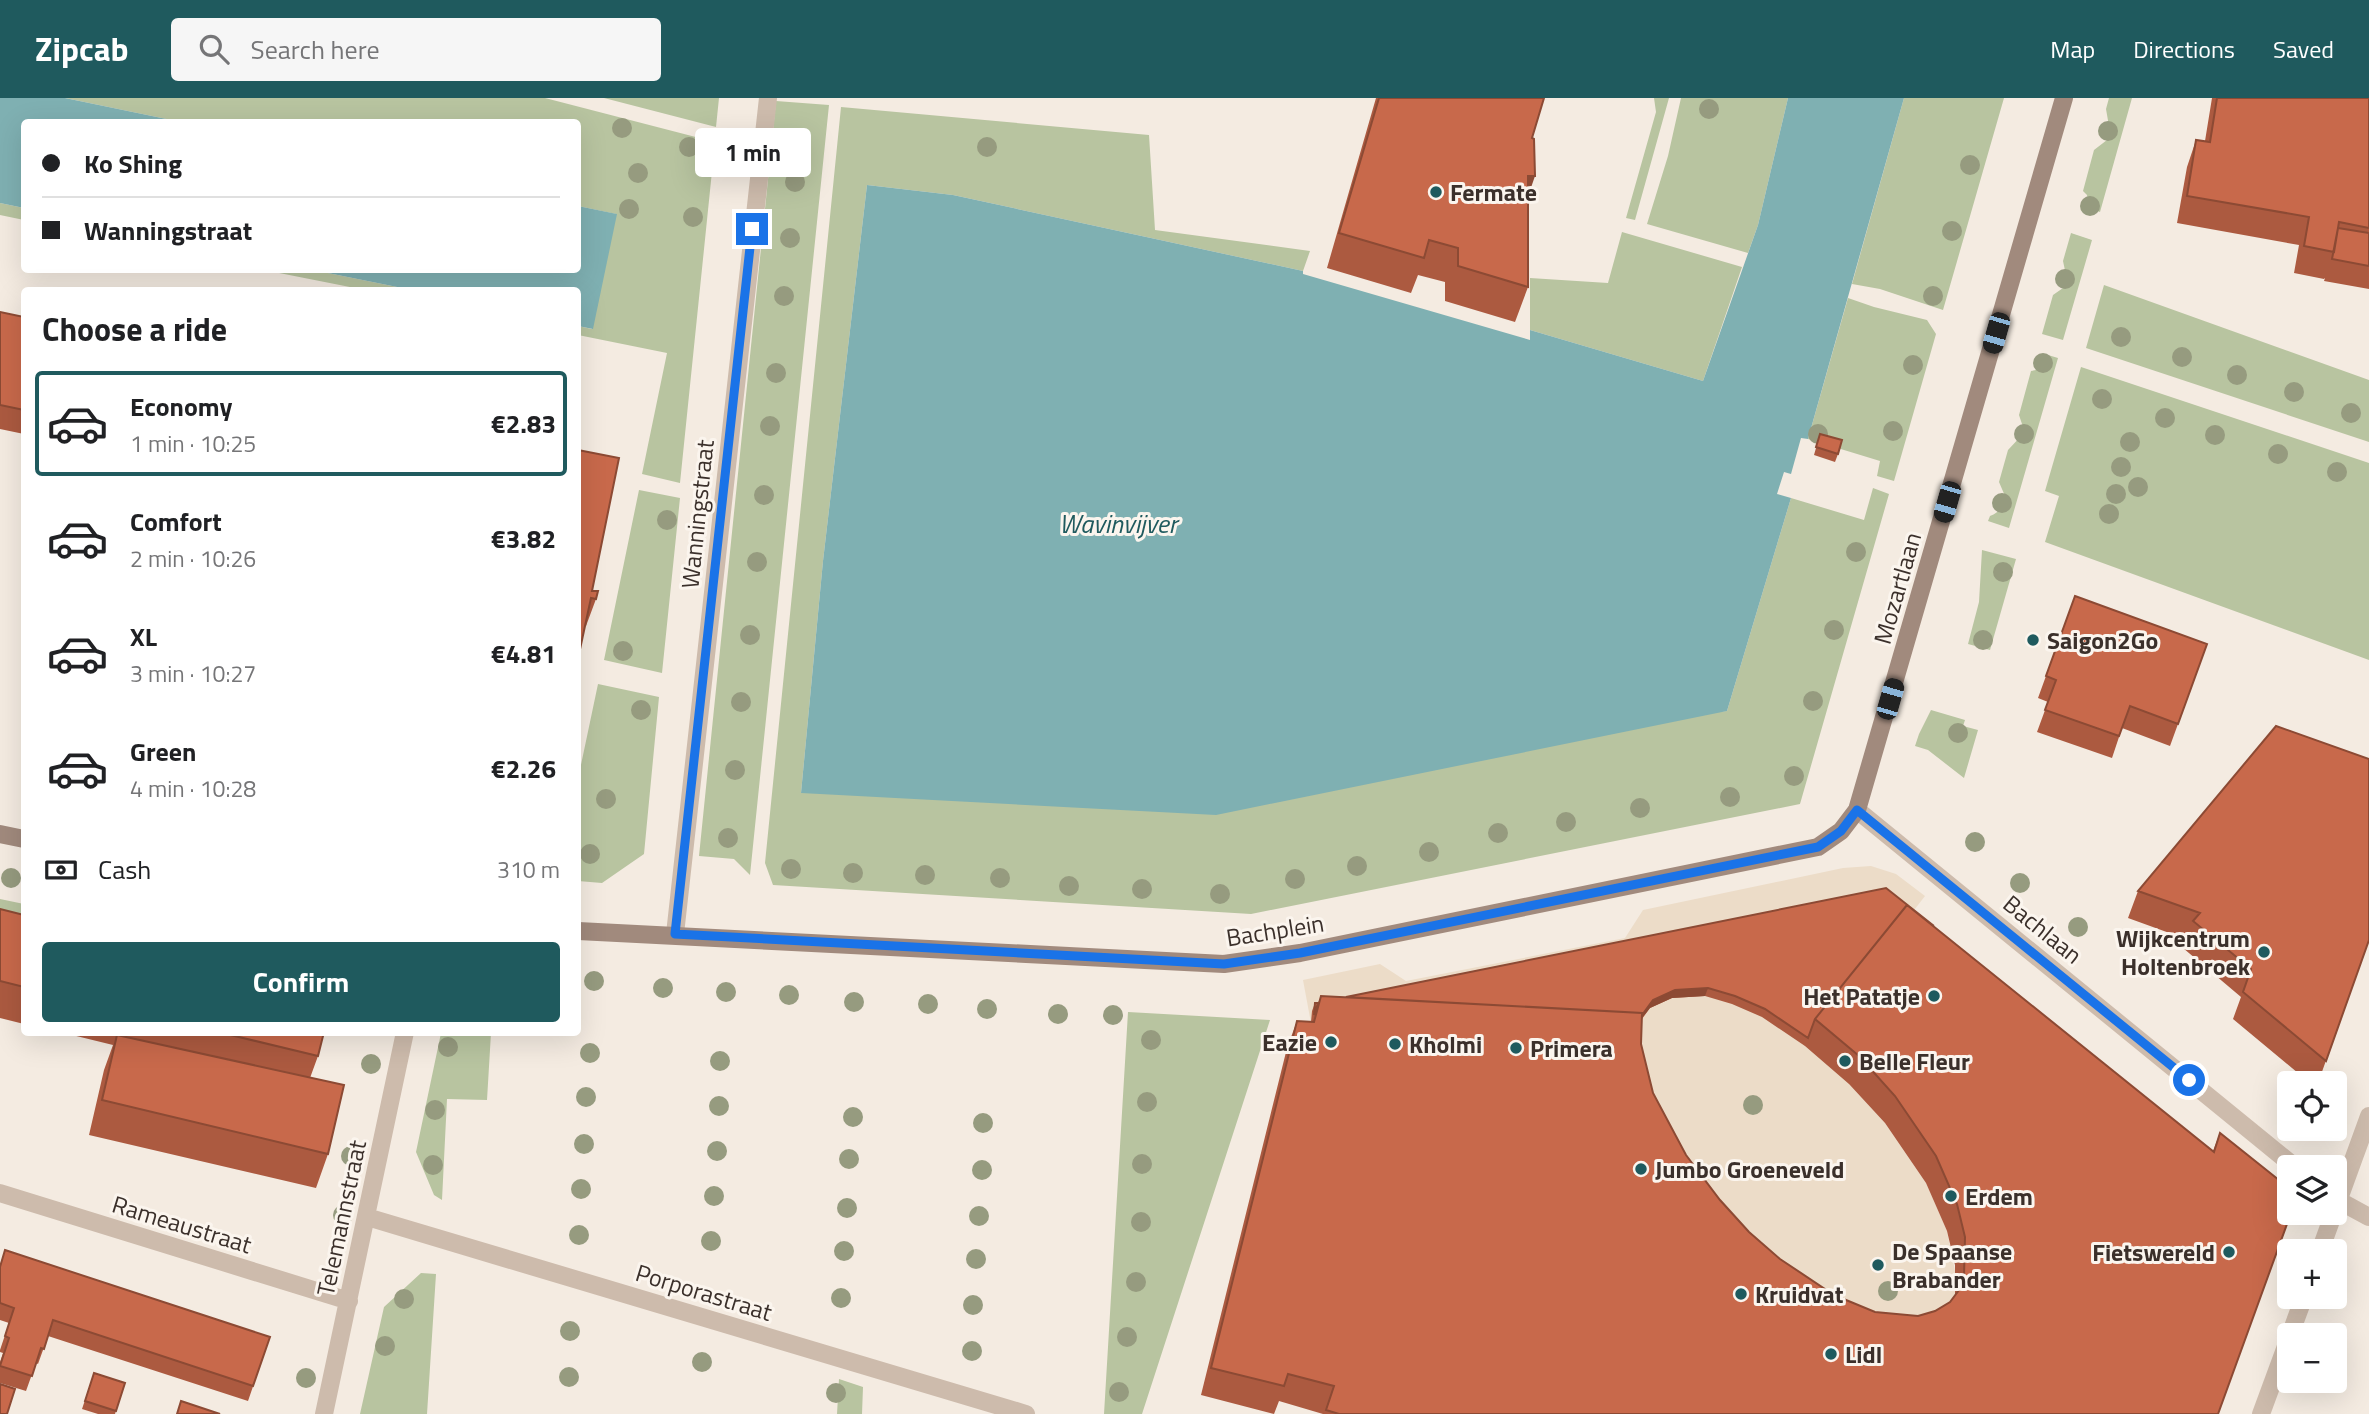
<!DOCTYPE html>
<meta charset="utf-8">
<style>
body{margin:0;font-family:"Titillium Web",sans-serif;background:#f6f6f6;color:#202124;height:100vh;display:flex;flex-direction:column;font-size:26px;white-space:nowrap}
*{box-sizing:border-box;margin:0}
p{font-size:23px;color:#757577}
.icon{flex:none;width:38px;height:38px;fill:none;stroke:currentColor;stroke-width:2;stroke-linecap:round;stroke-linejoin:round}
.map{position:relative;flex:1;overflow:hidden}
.details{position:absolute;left:21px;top:189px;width:560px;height:749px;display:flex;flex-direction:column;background:#fff;border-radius:7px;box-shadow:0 7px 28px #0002}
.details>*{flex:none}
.top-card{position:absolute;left:21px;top:21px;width:560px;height:154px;border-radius:7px;box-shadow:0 7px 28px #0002;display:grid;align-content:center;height:154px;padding:0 21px;background:#fff}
.tools{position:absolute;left:2277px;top:973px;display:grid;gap:14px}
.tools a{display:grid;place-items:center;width:70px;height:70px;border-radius:7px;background:#fff;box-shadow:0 7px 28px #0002;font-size:35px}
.end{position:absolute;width:32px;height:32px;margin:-16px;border:9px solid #1a73e8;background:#fff;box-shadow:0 0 0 4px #fff}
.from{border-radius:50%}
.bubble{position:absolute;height:49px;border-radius:7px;background:#fff;box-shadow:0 7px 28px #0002;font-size:23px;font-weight:700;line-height:49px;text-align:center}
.car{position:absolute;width:21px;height:42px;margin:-21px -10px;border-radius:9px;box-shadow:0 0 5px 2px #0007;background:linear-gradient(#222 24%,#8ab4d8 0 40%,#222 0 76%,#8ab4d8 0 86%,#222 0)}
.top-card b{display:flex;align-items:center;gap:24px;height:66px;font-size:26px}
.top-card b+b{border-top:2px solid #e0e0e0}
.top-card i{width:18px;height:18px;background:#202124}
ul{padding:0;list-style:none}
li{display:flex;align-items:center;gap:21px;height:105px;margin:0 14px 10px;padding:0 7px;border:4px solid transparent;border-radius:7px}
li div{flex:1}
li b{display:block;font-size:26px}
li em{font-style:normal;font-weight:700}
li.on{border-color:#1f5a5e}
li>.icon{width:63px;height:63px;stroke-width:1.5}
h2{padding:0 21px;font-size:32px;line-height:84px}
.pay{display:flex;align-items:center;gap:18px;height:77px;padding:0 21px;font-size:26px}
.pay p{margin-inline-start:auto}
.cta{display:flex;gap:14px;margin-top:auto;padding:14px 21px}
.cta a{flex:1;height:80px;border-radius:7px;background:#1f5a5e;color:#fff;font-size:28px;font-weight:700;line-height:80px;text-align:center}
header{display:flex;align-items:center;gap:42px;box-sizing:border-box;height:98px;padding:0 35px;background:#1f5a5e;color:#fff}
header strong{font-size:33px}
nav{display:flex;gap:38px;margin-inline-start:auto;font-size:24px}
.search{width:490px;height:63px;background:#f6f6f6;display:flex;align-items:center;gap:18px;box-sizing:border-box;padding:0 24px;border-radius:7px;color:#757577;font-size:26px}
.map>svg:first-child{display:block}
.green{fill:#b8c4a0}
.plaza{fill:#ecdcc8}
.water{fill:#7fb0b2}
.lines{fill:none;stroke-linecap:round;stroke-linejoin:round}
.street{stroke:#cdbbac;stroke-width:18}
.secondary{stroke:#a18a7d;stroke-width:18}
.tree{fill:#969b7f}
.wall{fill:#ac5a40;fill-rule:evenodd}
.shaded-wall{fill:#8c4a34}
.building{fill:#c8694b;stroke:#8c4a34;stroke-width:2}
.route{stroke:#1a73e8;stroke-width:9}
.poi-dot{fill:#1f5a5e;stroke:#fbf5ee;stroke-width:2.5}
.labels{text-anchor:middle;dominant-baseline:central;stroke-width:6;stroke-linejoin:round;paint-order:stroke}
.poi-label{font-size:24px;font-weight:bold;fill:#3b302b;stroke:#fbf5ee;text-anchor:start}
.street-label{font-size:24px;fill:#3b302b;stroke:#fbf5ee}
.water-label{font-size:26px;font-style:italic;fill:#1f5a5e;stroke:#fbf5ee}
</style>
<header>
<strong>Zipcab</strong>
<div class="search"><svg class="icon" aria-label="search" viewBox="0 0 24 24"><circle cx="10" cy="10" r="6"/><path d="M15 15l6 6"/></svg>Search here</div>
<nav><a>Map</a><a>Directions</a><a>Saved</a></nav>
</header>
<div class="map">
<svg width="2369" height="1316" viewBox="0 0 2369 1316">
<rect width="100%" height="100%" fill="#f4ebe1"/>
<path class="green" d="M65,0H545L715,44L680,385L642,376L667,255L578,237V228L592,231L616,116L578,108V24H181Z
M604,0H719L716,29Z
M1654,0H1669L1635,122L1626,120L1656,14Z
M1681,0H1788L1758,127L1748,155L1647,126L1668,58Z
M1904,0H2004L1943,212L1880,191L1852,186Z
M2109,0H2132L2100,114L2089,110L2087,97L2083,93L2094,52L2107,42L2110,34L2106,11Z
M776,3L829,7L750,777L734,761L699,758Z
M841,9L1149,37L1155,132L1310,153L1303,173L953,97L867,87L823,463L801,695L1727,613L1791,400L1864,422L1873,390L1889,396L1800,706L1251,816L773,787L765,765Z
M0,105L24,110V122L0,117Z
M1622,134L1742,169L1703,283L1530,232V180L1608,185Z
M2071,135L2092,142L2063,242L2042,236L2053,197L2063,190L2067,182L2063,163Z
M264,172H313L412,192H365Z
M2104,187L2369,282V344L2086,250Z
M1848,200L1874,209L1927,222L1936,236L1894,383L1877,378L1880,363L1808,341Z
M2048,257L2058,260L2009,430L1988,423L1990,418C2000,415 2002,407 2005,398L1999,384L2008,352L2022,337L2023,329L2019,317L2031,273L2041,271Z
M2081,269L2369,365V562L2045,444L2059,398L2045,393Z
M639,392L680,400L662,575L604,562Z
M1982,452L2016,461L1990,552L1968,546L1979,504Z
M598,586L659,599L644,756L602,785L578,783V681Z
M1931,612L1965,622L1963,628L1978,632L1964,680L1928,652L1915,648L1919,636Z
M0,801L24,806V854L0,849Z
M1128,914L1270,922L1142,1316H1104Z
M441,935H491L487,1002L447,1001L442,1102L434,1097L416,1054Z
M421,1175L436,1176L427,1316H360L384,1209Z
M839,1281L863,1289L862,1316H837Z"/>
<path class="plaza" d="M1871,768L1896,776L1925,798L1897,834L1849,986L1885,1025L1926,1085L1947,1133L1956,1178L1955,1205L1909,1245L1311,925L1303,882L1380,866L1406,883L1625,840L1643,812L1843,770Z"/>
<path class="water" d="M0,0H65L181,24H24V110L0,105Z
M1788,0H1904L1808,341L1801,340L1791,376L1784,374L1777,396L1791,400L1727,613L1216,717L801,695L823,463L867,87L953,97L1303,173V176L1530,242V232L1703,283L1758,127Z
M578,108L617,116L593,231L578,228V192H412L313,172H578Z"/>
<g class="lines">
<path class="street" d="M1857,712L2295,1069
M675,836L768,0
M0,1095L349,1203
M2334,1100L2369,1119
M367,1119L1026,1316
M2320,1153L2369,1018
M2290,1237L2304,1199
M324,1316L405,934
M2261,1316L2289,1240"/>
<path class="secondary" d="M0,736L24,741
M578,833L1224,866L1300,855L1818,749L1841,733L1857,712L2064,0"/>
</g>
<g class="tree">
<circle cx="1709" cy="11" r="10"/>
<circle cx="622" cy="30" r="10"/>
<circle cx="2108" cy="33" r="10"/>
<circle cx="689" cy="49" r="10"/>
<circle cx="987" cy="49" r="10"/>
<circle cx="1970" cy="67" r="10"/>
<circle cx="638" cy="75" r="10"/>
<circle cx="795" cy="84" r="10"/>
<circle cx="2090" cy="108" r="10"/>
<circle cx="629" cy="111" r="10"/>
<circle cx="693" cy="119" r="10"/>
<circle cx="1952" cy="133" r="10"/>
<circle cx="790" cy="140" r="10"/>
<circle cx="2065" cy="181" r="10"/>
<circle cx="784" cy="198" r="10"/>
<circle cx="1933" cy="198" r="10"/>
<circle cx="2121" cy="239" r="10"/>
<circle cx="2182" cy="259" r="10"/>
<circle cx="2043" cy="265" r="10"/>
<circle cx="1913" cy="267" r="10"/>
<circle cx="776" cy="275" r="10"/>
<circle cx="2237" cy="277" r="10"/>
<circle cx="2294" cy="294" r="10"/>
<circle cx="2102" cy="301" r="10"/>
<circle cx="2351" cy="315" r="10"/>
<circle cx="2165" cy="320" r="10"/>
<circle cx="770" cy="328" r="10"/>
<circle cx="1893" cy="333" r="10"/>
<circle cx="1818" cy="336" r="10"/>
<circle cx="2024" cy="336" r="10"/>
<circle cx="2215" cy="337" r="10"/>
<circle cx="2130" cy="344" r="10"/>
<circle cx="2278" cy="356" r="10"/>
<circle cx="2121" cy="369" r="10"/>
<circle cx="2337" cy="374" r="10"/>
<circle cx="2138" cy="389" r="10"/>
<circle cx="2116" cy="396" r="10"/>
<circle cx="764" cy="397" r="10"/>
<circle cx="2002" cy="405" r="10"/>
<circle cx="2109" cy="416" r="10"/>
<circle cx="667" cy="422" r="10"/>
<circle cx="1856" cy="454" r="10"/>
<circle cx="757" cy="464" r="10"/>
<circle cx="2003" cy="474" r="10"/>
<circle cx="1834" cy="532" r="10"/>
<circle cx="750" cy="537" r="10"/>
<circle cx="1983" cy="542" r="10"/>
<circle cx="623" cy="553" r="10"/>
<circle cx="1813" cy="603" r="10"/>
<circle cx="741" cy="604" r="10"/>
<circle cx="641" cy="612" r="10"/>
<circle cx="1958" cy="635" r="10"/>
<circle cx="735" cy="672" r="10"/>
<circle cx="1794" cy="678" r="10"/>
<circle cx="1730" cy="699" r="10"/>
<circle cx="606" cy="701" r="10"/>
<circle cx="1640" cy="710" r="10"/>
<circle cx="1566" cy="724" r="10"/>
<circle cx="1498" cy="735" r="10"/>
<circle cx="728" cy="740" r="10"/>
<circle cx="1975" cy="744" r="10"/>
<circle cx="1429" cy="754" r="10"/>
<circle cx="590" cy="756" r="10"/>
<circle cx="1357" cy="768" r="10"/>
<circle cx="791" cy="771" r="10"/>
<circle cx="853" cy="775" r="10"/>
<circle cx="925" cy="777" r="10"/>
<circle cx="11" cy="780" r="10"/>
<circle cx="1000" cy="780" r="10"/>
<circle cx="1295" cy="781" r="10"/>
<circle cx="2020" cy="785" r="10"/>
<circle cx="1069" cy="788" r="10"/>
<circle cx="1142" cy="791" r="10"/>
<circle cx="1220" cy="796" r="10"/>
<circle cx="2078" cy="829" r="10"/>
<circle cx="594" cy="883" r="10"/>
<circle cx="663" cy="890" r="10"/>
<circle cx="726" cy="894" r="10"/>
<circle cx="789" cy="897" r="10"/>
<circle cx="854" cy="904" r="10"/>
<circle cx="928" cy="906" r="10"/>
<circle cx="987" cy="911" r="10"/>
<circle cx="1058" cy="916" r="10"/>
<circle cx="1113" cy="917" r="10"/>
<circle cx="1151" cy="942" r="10"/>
<circle cx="448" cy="949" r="10"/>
<circle cx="590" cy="955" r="10"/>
<circle cx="720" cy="963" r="10"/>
<circle cx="371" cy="966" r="10"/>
<circle cx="586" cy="999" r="10"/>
<circle cx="1147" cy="1004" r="10"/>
<circle cx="1753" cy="1007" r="10"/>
<circle cx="719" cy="1008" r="10"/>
<circle cx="435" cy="1012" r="10"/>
<circle cx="853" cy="1019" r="10"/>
<circle cx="983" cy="1025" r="10"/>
<circle cx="584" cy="1046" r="10"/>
<circle cx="717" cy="1053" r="10"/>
<circle cx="351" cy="1058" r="10"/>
<circle cx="849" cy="1061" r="10"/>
<circle cx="1142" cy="1066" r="10"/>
<circle cx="433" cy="1067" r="10"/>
<circle cx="982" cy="1072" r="10"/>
<circle cx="581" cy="1091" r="10"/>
<circle cx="714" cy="1098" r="10"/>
<circle cx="847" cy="1110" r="10"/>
<circle cx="343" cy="1117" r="10"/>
<circle cx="979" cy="1118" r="10"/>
<circle cx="1141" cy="1124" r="10"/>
<circle cx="579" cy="1137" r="10"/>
<circle cx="711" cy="1143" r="10"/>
<circle cx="844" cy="1153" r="10"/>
<circle cx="976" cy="1161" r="10"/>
<circle cx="1136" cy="1184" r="10"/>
<circle cx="1888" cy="1193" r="10"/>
<circle cx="841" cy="1200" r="10"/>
<circle cx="404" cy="1201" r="10"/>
<circle cx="973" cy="1207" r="10"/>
<circle cx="570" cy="1233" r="10"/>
<circle cx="1127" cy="1239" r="10"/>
<circle cx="385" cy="1248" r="10"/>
<circle cx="972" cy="1253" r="10"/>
<circle cx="702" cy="1264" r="10"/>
<circle cx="569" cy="1279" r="10"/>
<circle cx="306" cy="1280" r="10"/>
<circle cx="1119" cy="1294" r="10"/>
<circle cx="836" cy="1295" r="10"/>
</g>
<path class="wall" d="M1376,0H1544L1532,40L1528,97V189L1515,224L1445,203V184L1418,177L1411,195L1327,170Z
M2212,0H2369V191L2324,183L2325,180L2324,181L2294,175L2299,147L2177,125L2187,69L2196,42L2205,43Z
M0,214L24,219V336L0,331Z
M1820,336L1838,356L1835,364L1814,357Z
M578,352L592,493L596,501L586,528H585L578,560Z
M2075,498L2207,546L2170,648L2122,630L2112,660L2037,634L2048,604L2038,600Z
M1886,790L2213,1053L2220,1035L2218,1316H1323L1279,1303L1274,1316L1201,1297L1287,950L1297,923L1311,924L1312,913L1315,905H1318L1321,898L1346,899ZM1705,898L1732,906L1762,919L1805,948L1849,986L1885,1025L1926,1085L1947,1133L1955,1167V1198L1950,1204L1935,1213L1918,1218L1875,1214L1834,1197L1780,1161L1749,1134L1720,1102L1686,1057L1653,995L1641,946L1642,921L1650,910L1672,900Z
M2138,793L2369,842L2318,985H2310L2233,921L2241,899L2183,850L2186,841L2128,820Z
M0,811L24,817V926L0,920Z
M60,934H324L318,958L310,980L328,1056L316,1090L89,1037L104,972L113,947Z
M5,1152L270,1239L248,1303L48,1238L38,1266L36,1265L26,1293L0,1285V1264L3,1255L0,1254V1252L9,1225L0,1222V1167Z
M94,1275L125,1285L115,1316H98L82,1311Z"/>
<path class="shaded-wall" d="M1528,78H1535L1523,113Z
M1708,890L1705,898L1672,900L1650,910L1638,925L1641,917L1653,902L1675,892Z"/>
<path class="building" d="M1379,0H1544L1532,40L1534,41L1535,78H1528V189L1458,168V150L1429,142L1424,160L1339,135Z
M2217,0H2369V130L2339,124L2334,154L2304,148L2309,119L2187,98L2196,42L2210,44Z
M2338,130L2369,135V168L2332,161Z
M0,214L24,219V312L0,307Z
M1820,336L1842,342L1838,356L1816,349Z
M578,352L619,360L592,493H598L596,501L591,500L579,556H578Z
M2075,498L2207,546L2178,626L2130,608L2119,638L2045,612L2056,582L2046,578Z
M2276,628L2369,661V842L2326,963L2243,894L2251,871L2193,823L2200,815L2138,793Z
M1886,790L1934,828L1907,807L1815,921L1808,940L1765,911L1735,898L1708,890L1675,892L1653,902L1642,917V915L1346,899Z
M1907,807L2214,1054L2220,1035L2289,1090V1115H2291L2218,1316H1339L1326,1312L1334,1288L1288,1276L1284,1288L1211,1270L1297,923L1314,924L1321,898L1642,915L1641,946L1653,995L1686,1057L1720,1102L1749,1134L1780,1161L1834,1197L1875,1214L1918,1218L1935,1213L1950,1204L1959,1192L1964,1178L1965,1139L1957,1106L1936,1058L1895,998L1859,958L1815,921Z
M0,811L24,817V889L0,883Z
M1315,905H1318L1314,917Z
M218,934H324L318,958Z
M117,937L344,987L328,1056L102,1002Z
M5,1152L270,1239L253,1288L53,1222L44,1251L41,1250L32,1278L0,1268L9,1240L5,1238L14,1210L0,1205V1169Z
M94,1275L125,1285L116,1313L85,1303Z
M0,1286L15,1291L7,1316H0Z
M181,1303L220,1316H177Z"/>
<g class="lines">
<path class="route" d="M752,131L675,836L1224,866L1300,855L1818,749L1841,733L1857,712L2189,982"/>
</g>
<g class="poi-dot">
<circle cx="1436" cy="94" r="7"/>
<circle cx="2033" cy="542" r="7"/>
<circle cx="2264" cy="854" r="7"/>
<circle cx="1934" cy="898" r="7"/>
<circle cx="1331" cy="944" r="7"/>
<circle cx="1395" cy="946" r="7"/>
<circle cx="1516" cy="950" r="7"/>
<circle cx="1845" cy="963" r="7"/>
<circle cx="1641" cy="1071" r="7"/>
<circle cx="1951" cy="1098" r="7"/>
<circle cx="2229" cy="1154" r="7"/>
<circle cx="1878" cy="1167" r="7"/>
<circle cx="1741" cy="1196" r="7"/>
<circle cx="1831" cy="1256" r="7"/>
</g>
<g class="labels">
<g class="poi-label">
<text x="1450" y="94">Fermate</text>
<text x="2047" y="542">Saigon2Go</text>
<text x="2250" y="840" text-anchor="end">Wijkcentrum<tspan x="2250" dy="28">Holtenbroek</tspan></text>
<text x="1920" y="898" text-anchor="end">Het Patatje</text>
<text x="1317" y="944" text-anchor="end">Eazie</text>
<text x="1409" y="946">Kholmi</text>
<text x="1530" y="950">Primera</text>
<text x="1859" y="963">Belle Fleur</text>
<text x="1655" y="1071">Jumbo Groeneveld</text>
<text x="1965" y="1098">Erdem</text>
<text x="1892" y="1153">De Spaanse<tspan x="1892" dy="28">Brabander</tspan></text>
<text x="2215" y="1154" text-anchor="end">Fietswereld</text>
<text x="1755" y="1196">Kruidvat</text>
<text x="1845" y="1256">Lidl</text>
</g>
<g class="street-label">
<text transform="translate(697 416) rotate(-84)">Wanningstraat</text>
<text transform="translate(1897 490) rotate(-74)">Mozartlaan</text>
<text transform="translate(2043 831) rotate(39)">Bachlaan</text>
<text transform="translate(1275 832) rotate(-9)">Bachplein</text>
<text transform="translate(341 1120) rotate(-78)">Telemannstraat</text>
<text transform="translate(182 1126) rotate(17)">Rameaustraat</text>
<text transform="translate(704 1194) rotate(17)">Porporastraat</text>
</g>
<g class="water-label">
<text x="1118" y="425">Wavinvijver</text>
</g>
</g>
</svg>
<div class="tools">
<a><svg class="icon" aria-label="locate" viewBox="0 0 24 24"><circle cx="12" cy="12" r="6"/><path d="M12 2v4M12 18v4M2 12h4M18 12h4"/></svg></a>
<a><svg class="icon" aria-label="layers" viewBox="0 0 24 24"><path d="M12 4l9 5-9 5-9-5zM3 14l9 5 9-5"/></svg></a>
<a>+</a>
<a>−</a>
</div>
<i class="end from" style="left:2189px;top:982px"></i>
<i class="end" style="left:752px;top:131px"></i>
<div class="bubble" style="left:695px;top:30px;width:116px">1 min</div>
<i class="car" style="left:1996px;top:235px;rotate:196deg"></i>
<i class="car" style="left:1947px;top:404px;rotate:196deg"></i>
<i class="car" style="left:1890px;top:601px;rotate:16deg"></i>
<div class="top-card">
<b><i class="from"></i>Ko Shing</b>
<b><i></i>Wanningstraat</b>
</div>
<section class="details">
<h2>Choose a ride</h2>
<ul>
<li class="on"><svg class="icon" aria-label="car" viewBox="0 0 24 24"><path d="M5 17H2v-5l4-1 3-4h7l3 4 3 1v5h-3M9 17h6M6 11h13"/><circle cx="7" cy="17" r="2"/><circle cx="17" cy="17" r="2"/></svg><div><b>Economy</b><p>1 min · 10:25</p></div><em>€2.83</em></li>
<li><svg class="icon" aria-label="car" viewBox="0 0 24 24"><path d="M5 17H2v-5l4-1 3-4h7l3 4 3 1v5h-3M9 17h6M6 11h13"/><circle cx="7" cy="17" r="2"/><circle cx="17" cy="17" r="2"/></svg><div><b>Comfort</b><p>2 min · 10:26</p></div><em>€3.82</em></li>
<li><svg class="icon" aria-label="car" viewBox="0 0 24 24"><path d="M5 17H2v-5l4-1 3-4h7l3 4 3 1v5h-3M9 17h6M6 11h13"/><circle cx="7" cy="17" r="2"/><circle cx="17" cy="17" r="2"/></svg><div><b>XL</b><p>3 min · 10:27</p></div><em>€4.81</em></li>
<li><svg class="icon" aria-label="car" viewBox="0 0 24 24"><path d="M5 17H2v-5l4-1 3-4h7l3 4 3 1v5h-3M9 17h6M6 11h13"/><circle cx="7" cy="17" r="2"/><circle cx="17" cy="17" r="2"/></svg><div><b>Green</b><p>4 min · 10:28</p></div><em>€2.26</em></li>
</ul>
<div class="pay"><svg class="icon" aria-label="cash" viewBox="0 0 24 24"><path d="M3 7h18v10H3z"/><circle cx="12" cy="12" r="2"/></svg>Cash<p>310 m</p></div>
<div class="cta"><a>Confirm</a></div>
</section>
</div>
